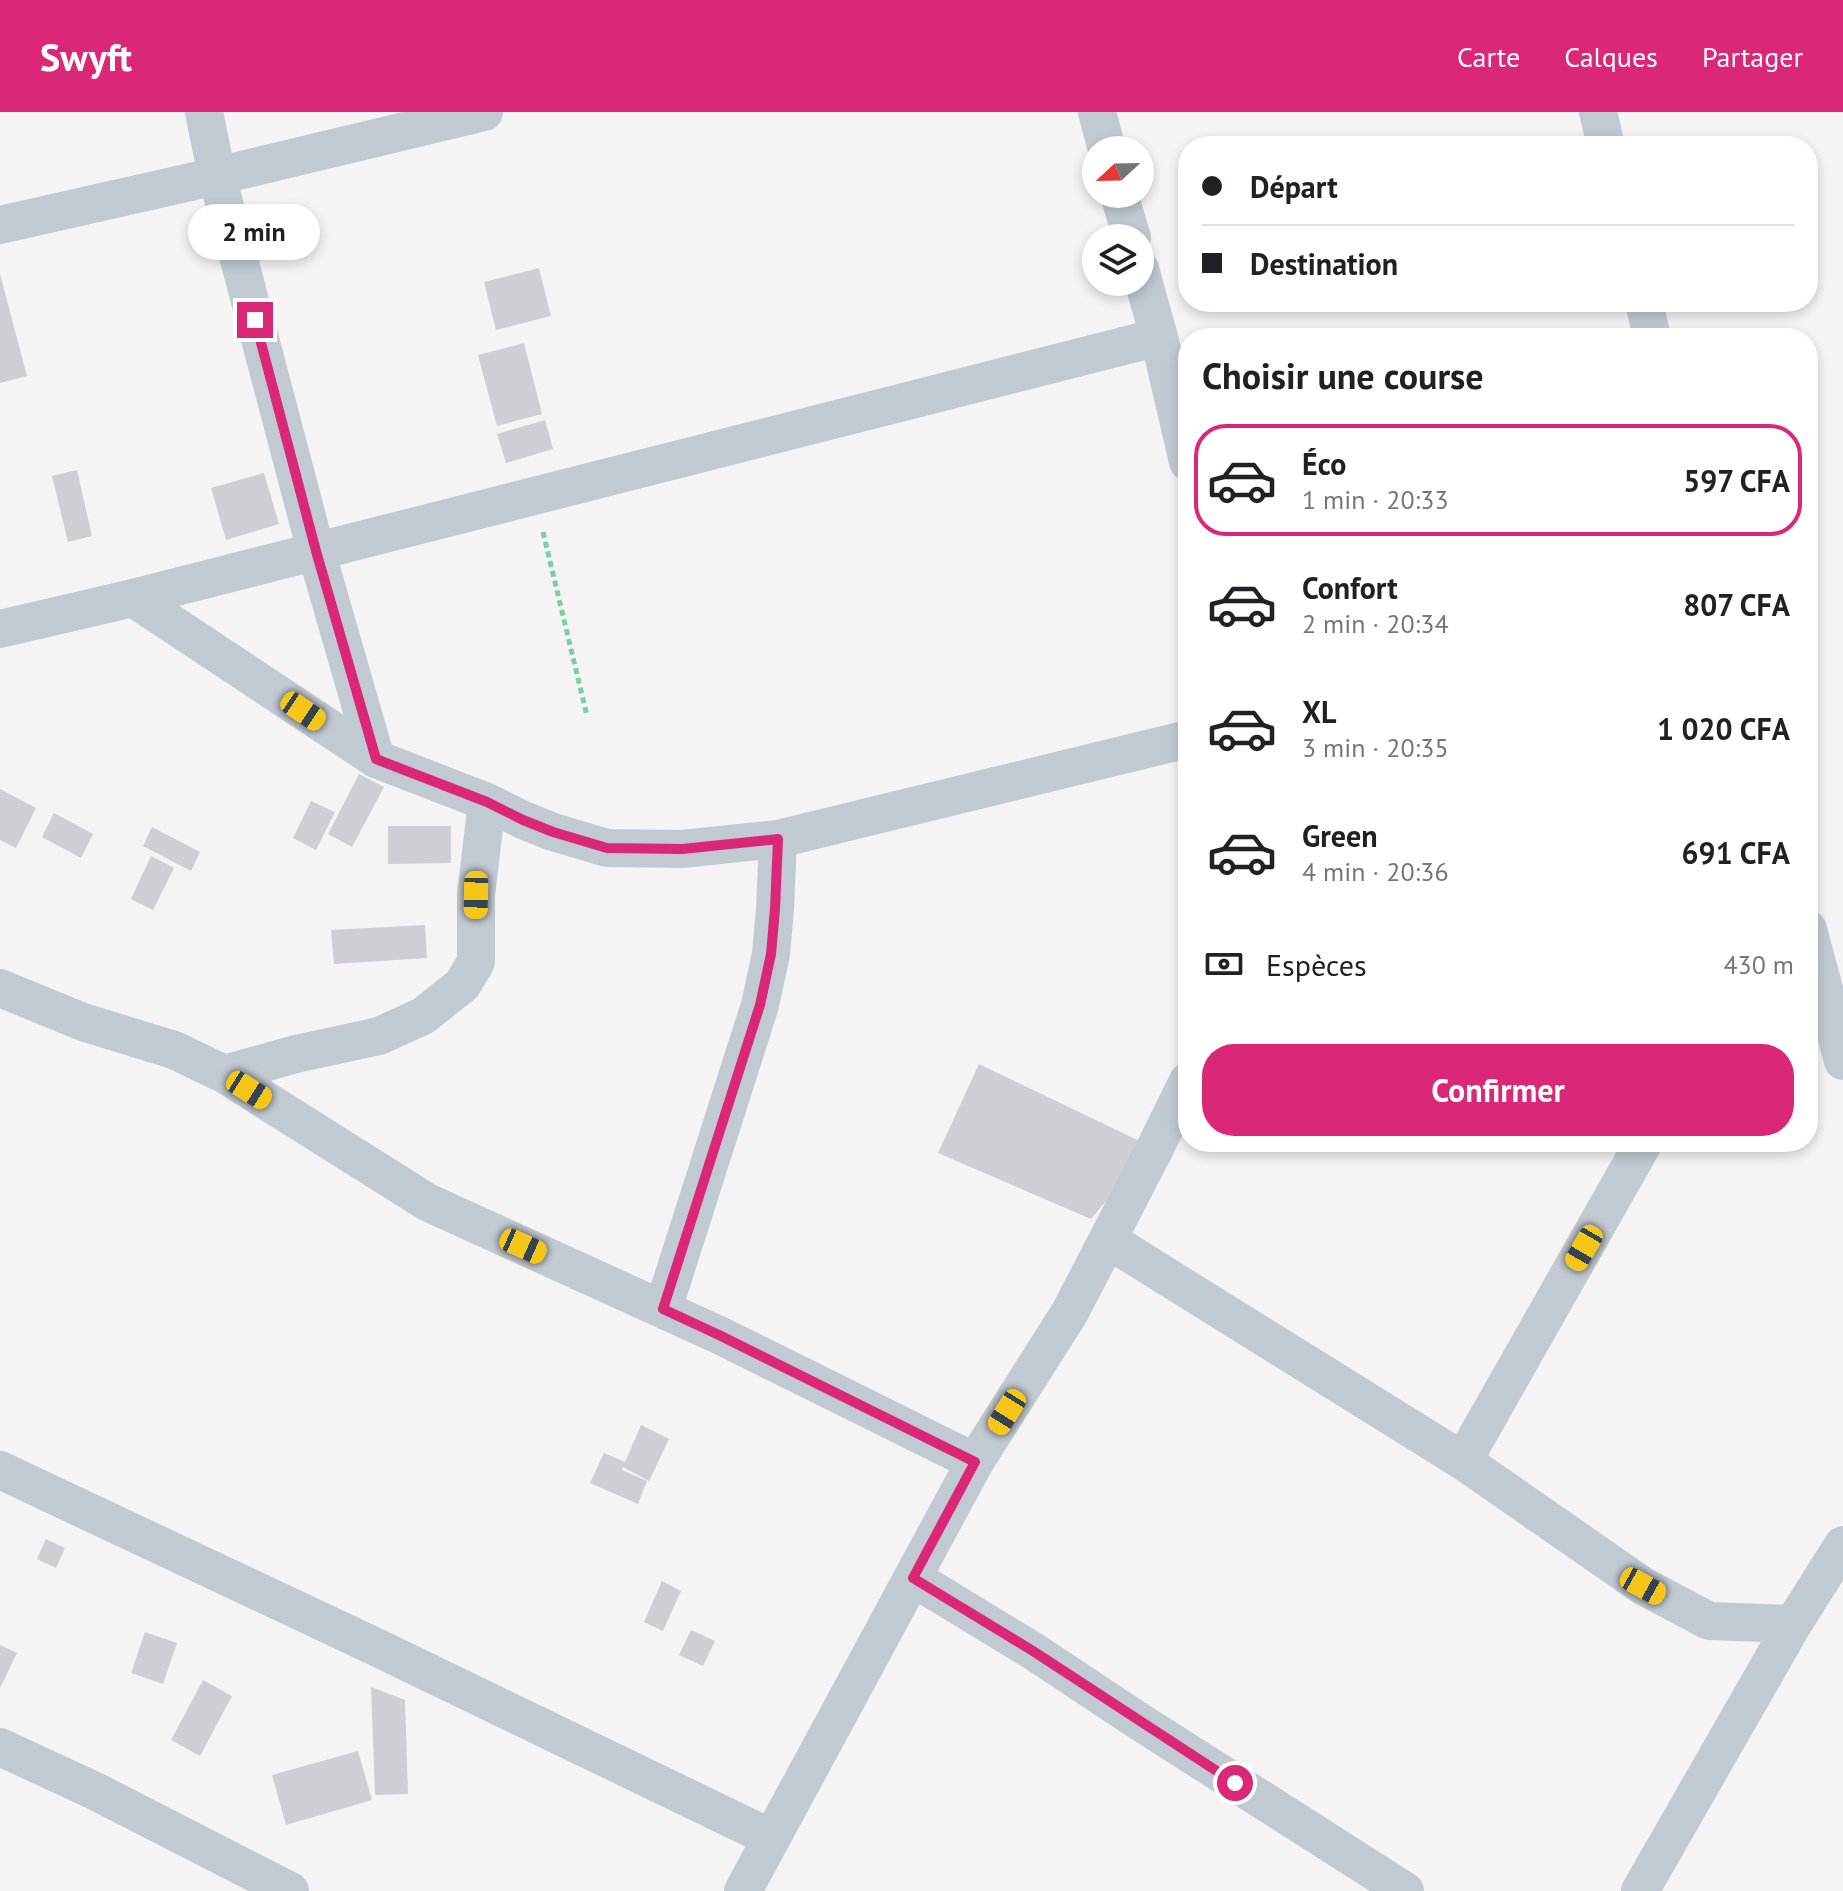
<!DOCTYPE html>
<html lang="fr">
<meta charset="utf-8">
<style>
body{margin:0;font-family:"PT Sans",sans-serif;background:#f6f6f6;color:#202124;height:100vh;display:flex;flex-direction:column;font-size:30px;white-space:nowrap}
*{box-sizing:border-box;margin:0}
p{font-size:26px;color:#757577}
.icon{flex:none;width:44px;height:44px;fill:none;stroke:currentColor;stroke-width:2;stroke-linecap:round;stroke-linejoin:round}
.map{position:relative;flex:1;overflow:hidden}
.sheet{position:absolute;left:1178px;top:216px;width:640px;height:824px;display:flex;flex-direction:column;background:#fff;border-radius:32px;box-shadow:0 4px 12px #0003}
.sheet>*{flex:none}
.guide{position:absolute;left:1178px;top:24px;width:640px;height:176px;border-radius:32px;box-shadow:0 4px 12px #0003;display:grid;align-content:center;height:176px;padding:0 24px;background:#fff}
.needle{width:52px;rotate:248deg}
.tools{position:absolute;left:1082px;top:24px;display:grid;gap:16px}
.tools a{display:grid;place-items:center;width:72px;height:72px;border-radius:50%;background:#fff;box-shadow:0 4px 12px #0003;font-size:40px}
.end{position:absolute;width:36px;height:36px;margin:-18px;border:10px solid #db2777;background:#fff;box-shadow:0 0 0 4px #fff}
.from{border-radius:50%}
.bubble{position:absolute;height:56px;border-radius:28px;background:#fff;box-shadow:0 4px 12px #0003;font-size:26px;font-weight:700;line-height:56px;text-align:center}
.car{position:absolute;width:24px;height:48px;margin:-24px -12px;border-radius:10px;box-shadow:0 0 6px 2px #0007;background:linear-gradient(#f5c518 24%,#345 0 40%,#f5c518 0 76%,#345 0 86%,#f5c518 0)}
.guide b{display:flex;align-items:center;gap:28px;height:76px;font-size:30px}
.guide b+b{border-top:2px solid #e0e0e0}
.guide i{width:20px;height:20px;background:#202124}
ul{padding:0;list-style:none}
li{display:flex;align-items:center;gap:24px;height:112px;margin:0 16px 12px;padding:0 8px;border:4px solid transparent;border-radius:32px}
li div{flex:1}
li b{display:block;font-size:30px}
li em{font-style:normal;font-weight:700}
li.on{border-color:#db2777}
li>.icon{width:72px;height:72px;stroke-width:1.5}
h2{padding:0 24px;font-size:36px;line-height:96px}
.pay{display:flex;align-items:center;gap:20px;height:88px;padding:0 24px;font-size:30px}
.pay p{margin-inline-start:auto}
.cta{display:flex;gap:16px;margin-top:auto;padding:16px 24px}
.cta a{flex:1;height:92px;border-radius:32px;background:#db2777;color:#fff;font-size:32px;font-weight:700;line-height:92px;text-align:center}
header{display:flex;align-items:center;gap:48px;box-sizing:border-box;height:112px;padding:0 40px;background:#db2777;color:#fff}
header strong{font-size:38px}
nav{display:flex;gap:44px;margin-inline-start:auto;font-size:28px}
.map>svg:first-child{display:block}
.building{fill:#cdcfd5}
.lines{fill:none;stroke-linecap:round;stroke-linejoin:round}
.path{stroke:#7ad0a6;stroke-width:5;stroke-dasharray:6 4;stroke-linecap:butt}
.minor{stroke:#c1cad2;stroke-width:38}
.route{stroke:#db2777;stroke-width:10}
</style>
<header>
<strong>Swyft</strong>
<nav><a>Carte</a><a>Calques</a><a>Partager</a></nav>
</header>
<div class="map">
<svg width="1843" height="1779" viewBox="0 0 1843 1779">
<rect width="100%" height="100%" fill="#f5f3f3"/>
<path class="building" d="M539,156L551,204L496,218L484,170Z
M0,162L27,264L0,271Z
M524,231L542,302L497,314L478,243Z
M545,308L553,337L506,351L497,322Z
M77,358L92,424L68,430L52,364Z
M264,361L279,412L226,428L211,376Z
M359,662L384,675L352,735L328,722Z
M0,677L36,696L16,736L0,728Z
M311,689L335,700L316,738L293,726Z
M54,701L93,722L81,746L42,725Z
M388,714H451V751L388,752Z
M152,715L200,740L191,759L143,734Z
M151,744L174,756L153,798L131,787Z
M425,813L427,846L334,852L331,818Z
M979,952L1152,1035L1091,1107L938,1041Z
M641,1313L669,1327L649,1369L623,1355L622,1358L647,1369L638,1392L590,1371L604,1341L625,1350Z
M46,1427L65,1436L56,1456L37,1447Z
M662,1469L681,1479L663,1519L644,1510Z
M691,1518L715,1529L703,1554L679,1543Z
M145,1520L177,1531L163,1572L131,1561Z
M0,1533L17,1541L0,1576Z
M203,1568L232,1584L200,1644L171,1628Z
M371,1575L405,1588L408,1682L375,1683Z
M358,1639L372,1688L286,1713L272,1663Z"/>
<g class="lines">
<path class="path" d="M543,420L587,604"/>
<path class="minor" d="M204,0L217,64L316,439L376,647
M1097,0L1107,38
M1598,0L1606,34
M1119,82L1132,126
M0,113L217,64L484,0
M1140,157L1159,225L1188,350
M1644,190L1652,226
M133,486L376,647L487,690L523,708L553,720L607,736L682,737L778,727L1188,627
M0,517L133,486L1159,225
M1808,817L1843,949
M0,876L83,910L174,938L224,962L427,1090L719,1223L975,1350
M224,962L296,942L379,924L423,904L462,873L476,850V783L487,690
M1108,1128L1463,1349L1643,1474L1709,1509L1793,1512
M663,1197L760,893L771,842L775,797L778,727
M1463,1349L1644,1030
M0,1358L378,1536L771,1726
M913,1466L1033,1539L1137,1608L1405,1779
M0,1635L97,1680L290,1779
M743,1779L975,1350L1070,1200L1154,1038L1188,969
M1640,1779L1793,1512L1843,1433"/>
</g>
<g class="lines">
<path class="route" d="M255,208L316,439L376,647L487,690L523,708L553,720L607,736L682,737L778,727L775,797L771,842L760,893L663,1197L719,1223L975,1350L913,1466L1033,1539L1235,1671"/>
</g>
</svg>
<div class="tools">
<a><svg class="needle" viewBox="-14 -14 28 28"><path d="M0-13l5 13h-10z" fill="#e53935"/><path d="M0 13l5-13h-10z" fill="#757577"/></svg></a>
<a><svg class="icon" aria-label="layers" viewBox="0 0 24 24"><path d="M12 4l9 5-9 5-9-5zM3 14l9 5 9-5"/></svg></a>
</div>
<i class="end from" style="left:1235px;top:1671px"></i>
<i class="end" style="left:255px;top:208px"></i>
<div class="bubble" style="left:188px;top:92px;width:132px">2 min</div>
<i class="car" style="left:303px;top:599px;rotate:124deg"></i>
<i class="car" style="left:476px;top:783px;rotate:181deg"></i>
<i class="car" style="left:249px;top:978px;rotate:122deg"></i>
<i class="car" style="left:523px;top:1134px;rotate:114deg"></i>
<i class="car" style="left:1584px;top:1136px;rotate:210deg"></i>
<i class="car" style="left:1007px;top:1300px;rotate:212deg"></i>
<i class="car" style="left:1643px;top:1474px;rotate:119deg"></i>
<div class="guide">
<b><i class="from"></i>Départ</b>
<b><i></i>Destination</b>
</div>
<section class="sheet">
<h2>Choisir une course</h2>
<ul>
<li class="on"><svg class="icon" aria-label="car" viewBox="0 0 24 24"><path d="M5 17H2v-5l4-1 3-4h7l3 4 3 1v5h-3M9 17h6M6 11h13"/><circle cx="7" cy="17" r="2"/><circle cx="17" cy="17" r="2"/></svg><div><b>Éco</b><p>1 min · 20:33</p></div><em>597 CFA</em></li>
<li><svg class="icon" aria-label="car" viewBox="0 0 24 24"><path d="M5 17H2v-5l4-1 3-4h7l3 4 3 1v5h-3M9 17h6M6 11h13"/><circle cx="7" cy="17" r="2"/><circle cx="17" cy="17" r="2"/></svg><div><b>Confort</b><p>2 min · 20:34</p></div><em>807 CFA</em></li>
<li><svg class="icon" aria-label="car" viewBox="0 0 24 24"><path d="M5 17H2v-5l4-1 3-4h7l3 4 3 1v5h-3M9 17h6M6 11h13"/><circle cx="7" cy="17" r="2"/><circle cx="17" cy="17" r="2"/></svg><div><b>XL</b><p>3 min · 20:35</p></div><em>1 020 CFA</em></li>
<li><svg class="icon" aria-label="car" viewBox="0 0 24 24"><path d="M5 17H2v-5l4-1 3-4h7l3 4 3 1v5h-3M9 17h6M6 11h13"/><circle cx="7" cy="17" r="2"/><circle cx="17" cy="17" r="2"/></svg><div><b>Green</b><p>4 min · 20:36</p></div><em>691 CFA</em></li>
</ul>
<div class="pay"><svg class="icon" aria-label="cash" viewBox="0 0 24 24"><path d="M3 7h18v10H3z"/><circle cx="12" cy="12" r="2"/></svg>Espèces<p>430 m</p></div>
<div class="cta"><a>Confirmer</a></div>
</section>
</div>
